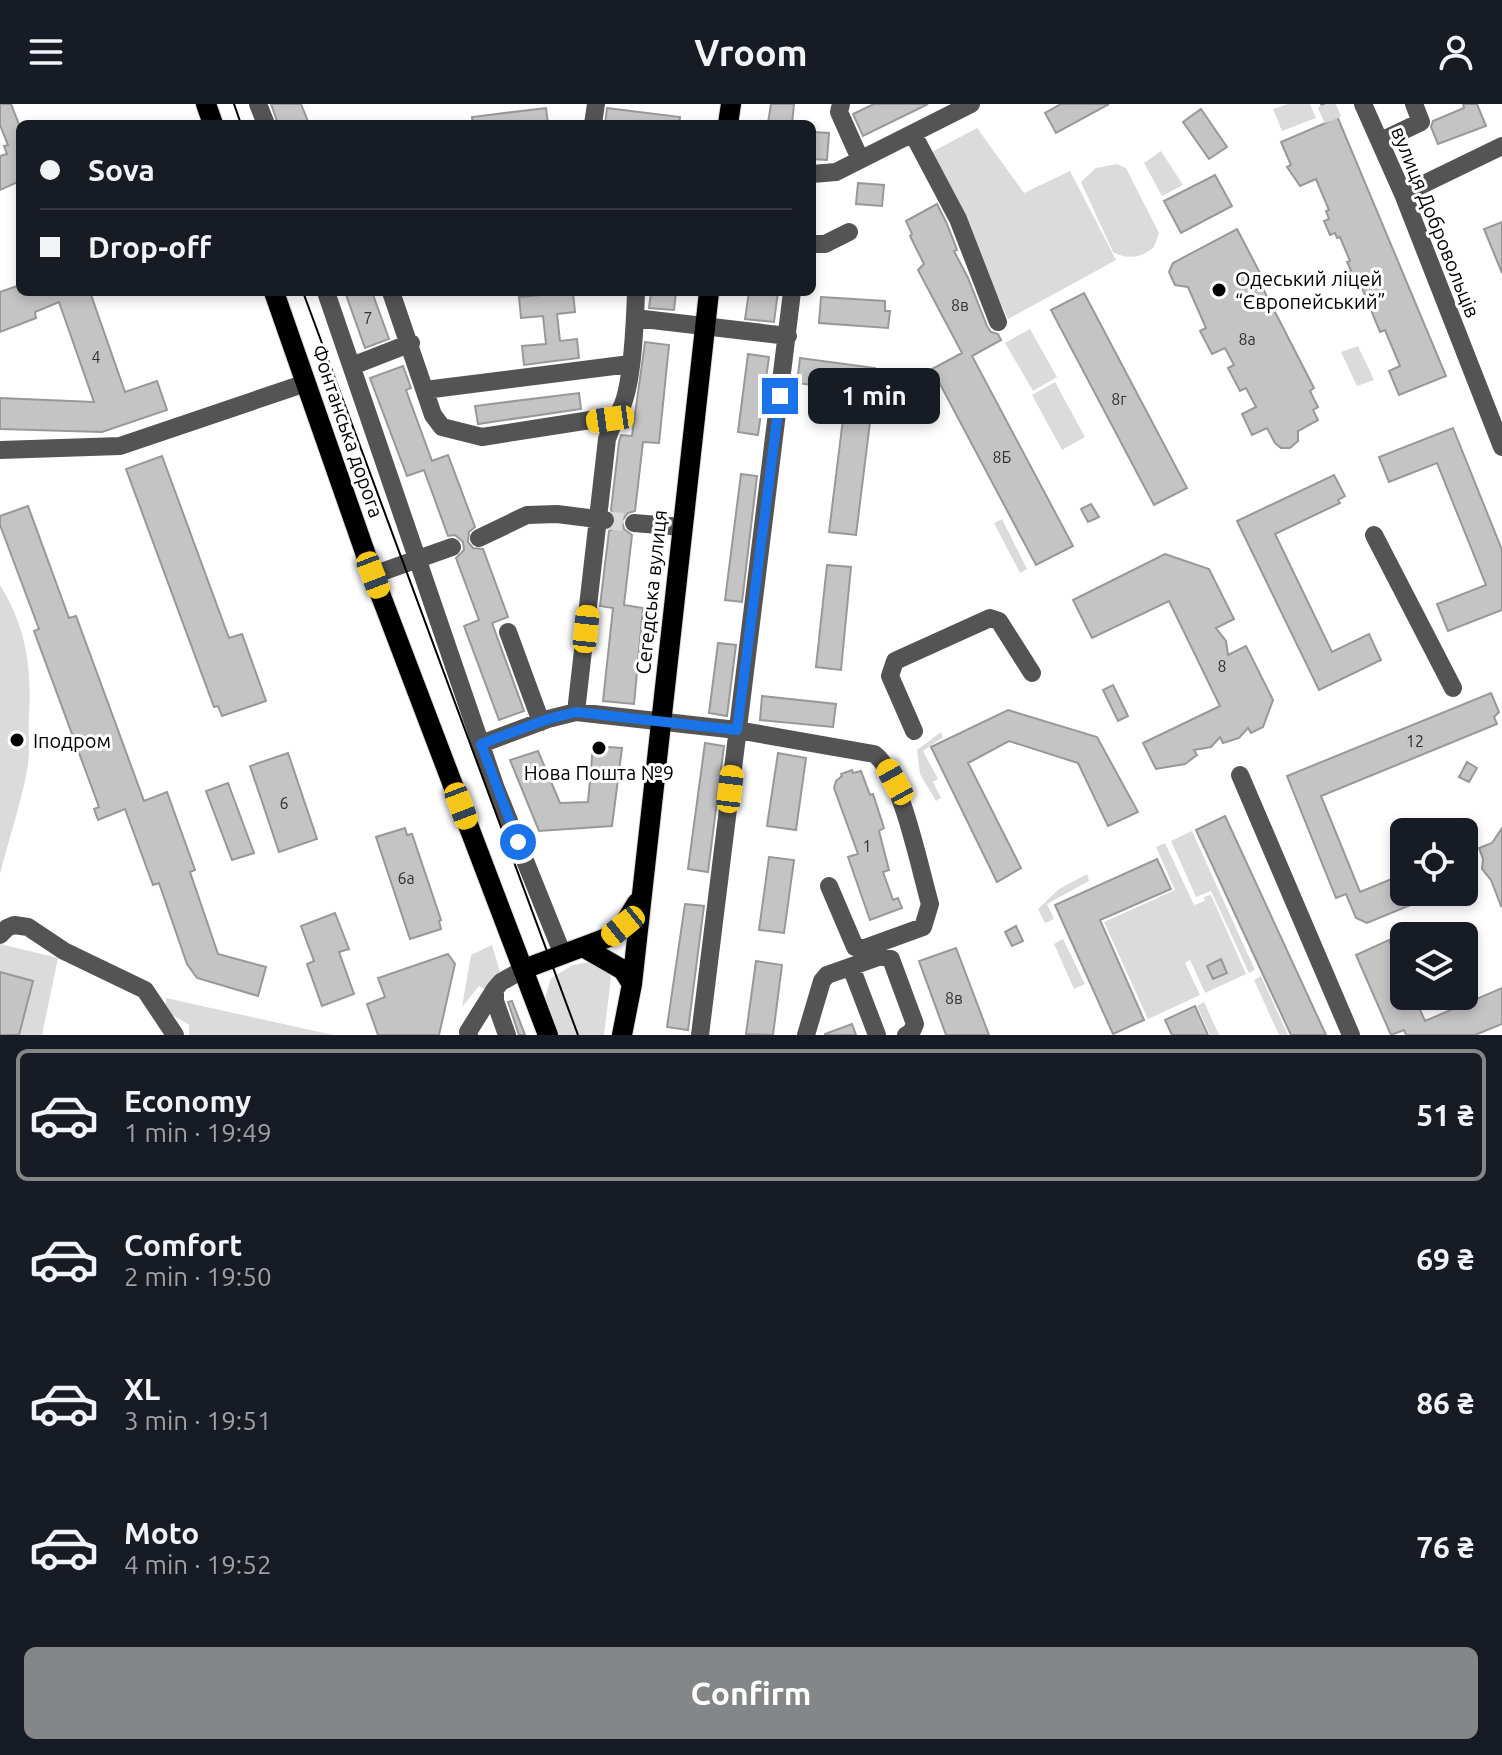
<!DOCTYPE html>
<meta charset="utf-8">
<style>
body{margin:0;font-family:Ubuntu,sans-serif;background:#242831;color:#f1f3f6;height:100vh;display:flex;flex-direction:column;font-size:30px;white-space:nowrap}
*{box-sizing:border-box;margin:0}
p{font-size:26px;color:#9ea1a6}
.icon{flex:none;width:44px;height:44px;fill:none;stroke:currentColor;stroke-width:2;stroke-linecap:round;stroke-linejoin:round}
.map{position:relative;height:931px;overflow:hidden}
.side{display:flex;flex-direction:column;background:#171b24;flex:1}
.side>*{flex:none}
.banner{position:absolute;left:16px;top:16px;width:800px;height:176px;border-radius:12px;box-shadow:0 4px 12px #0003;display:grid;align-content:center;height:176px;padding:0 24px;background:#171b24}
.tools{position:absolute;left:1390px;top:714px;display:grid;gap:16px}
.tools a{display:grid;place-items:center;width:88px;height:88px;border-radius:12px;background:#171b24;box-shadow:0 4px 12px #0003;font-size:40px}
.end{position:absolute;width:36px;height:36px;margin:-18px;border:10px solid #1a73e8;background:#fff;box-shadow:0 0 0 4px #fff}
.from{border-radius:50%}
.bubble{position:absolute;height:56px;border-radius:12px;background:#171b24;box-shadow:0 4px 12px #0003;font-size:26px;font-weight:700;line-height:56px;text-align:center}
.car{position:absolute;width:24px;height:48px;margin:-24px -12px;border-radius:10px;box-shadow:0 0 6px 2px #0007;background:linear-gradient(#f5c518 24%,#345 0 40%,#f5c518 0 76%,#345 0 86%,#f5c518 0)}
.banner b{display:flex;align-items:center;gap:28px;height:76px;font-size:30px}
.banner b+b{border-top:2px solid #363941}
.banner i{width:20px;height:20px;background:#f1f3f6}
ul{padding:14px 0 0;list-style:none}
li{display:flex;align-items:center;gap:24px;height:132px;margin:0 16px 12px;padding:0 8px;border:4px solid transparent;border-radius:12px}
li div{flex:1}
li b{display:block;font-size:30px}
li em{font-style:normal;font-weight:700}
li.current{border-color:#858687}
li>.icon{width:72px;height:72px;stroke-width:1.5}
.action{display:flex;gap:16px;margin-top:auto;padding:16px 24px}
.action a{flex:1;height:92px;border-radius:12px;background:#858687;color:#fff;font-size:32px;font-weight:700;line-height:92px;text-align:center}
header{display:flex;justify-content:space-between;align-items:center;height:104px;padding:0 24px;background:#171b24;font-size:36px;font-weight:700}
.map>svg:first-child{display:block}
.green{fill:#dbdbdb}
.building{fill:#c4c4c4;stroke:#989898;stroke-width:2}
.lines{fill:none;stroke-linecap:round;stroke-linejoin:round}
.minor-tunnel{stroke:#d9d9d9;stroke-width:18;stroke-dasharray:18 9;stroke-linecap:butt}
.major-casing{stroke:#dbdbdb;stroke-width:22}
.minor{stroke:#545454;stroke-width:18}
.major{stroke:#000;stroke-width:20}
.tram{stroke:#000;stroke-width:2}
.route{stroke:#1a73e8;stroke-width:10}
.poi-dot{fill:#000;stroke:#fff;stroke-width:3}
.labels{text-anchor:middle;dominant-baseline:central;stroke-width:6;stroke-linejoin:round;paint-order:stroke}
.number-label{font-size:16px;fill:#313131}
.street-label{font-size:20px;fill:#000;stroke:#fff}
.poi-label{font-size:20px;fill:#000;stroke:#fff;text-anchor:start}
</style>
<header><svg class="icon" aria-label="menu" viewBox="0 0 24 24"><path d="M4 6h16M4 12h16M4 18h16"/></svg>Vroom<svg class="icon" aria-label="person" viewBox="0 0 24 24"><circle cx="12" cy="8" r="4"/><path d="M4 21q1-7 8-7t8 7"/></svg></header>
<div class="map">
<svg width="1502" height="931" viewBox="0 0 1502 931">
<rect width="100%" height="100%" fill="#fff"/>
<path class="green" d="M1288,0H1310L1316,14L1282,27L1273,5Z
M977,24L1024,89L1070,67L1116,156L1008,215L932,48Z
M1161,47L1183,81L1162,92L1144,59Z
M1117,60L1126,64L1159,129L1154,143C1141,154 1127,156 1113,148L1081,78L1096,64Z
M1030,225L1057,273L1033,287L1005,239Z
M1358,242L1374,276L1357,282L1341,248Z
M1055,278L1085,333L1062,346L1032,291Z
M1002,415L1027,465L1020,469L994,419Z
M0,481C26,523 32,563 29,612C28,628 30,645 28,661C22,697 9,734 0,770Z
M941,628L943,633L923,647L938,675L933,678L941,694L936,697L920,670L917,646Z
M1192,727L1255,866L1249,869L1211,787L1196,793L1171,737Z
M1165,739L1194,801L1205,797L1204,793L1211,791L1246,870L1205,889L1190,856L1185,859L1200,891L1148,915L1104,818L1175,786L1156,743Z
M1087,770L1089,777L1047,800L1054,815L1045,819L1038,805L1059,785Z
M1063,835L1085,880L1074,885L1054,840Z
M0,840L58,854L42,931H0Z
M492,841L500,868L484,885L479,882L462,903L471,851Z
M590,858L609,868L611,874L604,931H554L544,897L551,874L573,861Z
M1261,872L1288,931H1279L1254,876Z
M166,894L333,931H189V921L166,907Z
M1204,898L1219,931H1210L1197,902Z"/>
<path class="building" d="M0,0H11L20,23V77L0,86V52L7,50L4,42L8,41L0,21Z
M271,0H301L309,20H278Z
M771,0H794L792,20L768,19Z
M874,0H928L863,32L853,10Z
M1061,0H1109L1056,29L1045,9Z
M1321,0H1332L1446,272L1399,291L1389,267L1400,262L1385,226L1380,228L1362,184L1359,185L1357,181L1353,182L1347,168L1351,166L1347,158L1350,157L1340,133L1337,134L1335,129L1330,131L1324,117L1329,115L1326,107L1329,106L1316,75L1300,82L1287,63L1291,61L1281,38L1328,18Z
M1463,0H1477L1486,22L1438,40L1431,23L1433,17L1464,4Z
M546,4L548,20H473L472,13Z
M607,4L680,13L679,20H605Z
M1201,5L1227,43L1209,55L1183,18Z
M812,28L829,29L827,56L812,55Z
M1215,71L1232,102L1181,129L1164,97Z
M858,79L884,81L882,102L856,100Z
M937,100L947,120L957,146L954,147L968,174L987,222L991,228L998,230L1001,236L972,252L1073,442L1036,461L932,265L962,249L918,166L924,160L910,132L912,130L906,117Z
M1502,118V169L1484,125Z
M1237,125L1260,169L1256,171L1314,284L1310,287L1318,303L1313,306L1318,316L1298,327V337L1290,344H1281L1275,339L1267,324L1252,331L1242,310L1256,303L1246,284L1240,287L1228,264L1234,261L1225,244L1212,250L1200,227L1206,224L1188,183L1175,181L1169,168L1173,159Z
M20,181V188H90L125,288L157,277L167,306L102,328L0,325V294L94,298L59,198L35,208L36,214L0,228V188Z
M345,188H372L389,235L365,244Z
M573,188L575,208L557,210L560,237L577,235L579,254L524,261L522,242L546,240L543,212L521,214L519,193Z
M651,188H676L674,206L649,204Z
M749,188H778L774,218L745,215Z
M1084,189L1187,384L1154,401L1051,206Z
M821,193L885,197V207H890L888,224L819,219Z
M645,238L669,241L659,339L643,338L635,407L628,409L622,417L624,425L632,431L624,501L643,504L634,600L603,597L613,504L600,502L609,427L614,424L617,417L611,406L619,338L621,331L632,332Z
M748,250L769,253L758,331L738,328Z
M800,254L875,264L872,289L797,279Z
M403,262L411,284L406,286L432,357L448,351L475,423L469,428L468,438L473,444L483,445L508,513L492,519L524,607L499,616L464,522L479,516L456,454L464,446L463,438L455,431L448,432L424,366L407,372L370,274Z
M579,289L581,305L478,320L475,302Z
M843,315L870,318L856,431L829,428Z
M1453,324L1502,446V506L1448,527L1437,500L1486,481L1437,359L1389,378L1379,353Z
M162,352L229,534L242,530L266,597L222,612L218,602L214,603L126,365Z
M741,370L757,372L742,498L725,496Z
M1334,371L1345,392L1338,396L1340,399L1275,430L1332,548L1369,530L1381,556L1319,586L1237,417Z
M1091,400L1099,413L1088,418L1081,405Z
M28,402L69,514L76,512L144,697L167,688L195,766L190,768L218,850L266,863L258,892L197,874L187,860L159,779L153,781L125,705L98,716L94,705L99,703L34,527L39,525L0,421V412Z
M1165,450L1209,465L1234,515L1216,524L1226,537L1228,551L1246,542L1273,596L1263,623L1251,629L1248,624L1239,634L1223,639L1220,633L1211,643L1194,646L1197,651L1185,660L1156,665L1143,639L1220,602L1169,497L1092,534L1073,496Z
M827,461L851,463L841,566L816,563Z
M718,539L736,541L727,612L709,609Z
M1113,581L1128,612L1118,617L1103,586Z
M1491,589L1499,608L1494,613L1497,620L1321,692L1360,788L1404,770V788H1442L1367,819L1356,814L1346,790L1336,794L1287,672Z
M762,592L836,600L833,623L760,616Z
M1008,606L1097,633L1138,708L1108,722L1078,659L1009,637L968,659L1021,764L997,778L931,643Z
M705,639L724,642L708,768L688,765Z
M593,642L622,644L612,722L539,727L510,656L538,647L560,699L588,698Z
M288,649L317,735L279,748L250,662Z
M778,649L806,654L796,726L767,722Z
M1467,658L1477,664L1469,678L1459,673Z
M852,666L853,669L861,667L870,691L873,690L884,724L879,727L889,766L883,768L893,796L898,794L902,804L870,816L848,753L858,750L834,684L836,677L842,672L841,670Z
M228,679L254,749L232,756L206,687Z
M1225,712L1326,931H1291L1196,726Z
M405,724L407,731L412,730L441,816L439,817L441,825L410,835L376,733Z
M1502,724V801L1501,802L1491,776L1482,765L1483,755L1479,744L1492,739Z
M769,753L794,756L784,829L759,826Z
M1157,755L1171,785L1100,816L1144,916L1113,930L1055,801Z
M685,800L704,802L688,926L667,923Z
M335,809L349,845L339,848L354,890L322,902L307,860L314,857L301,822Z
M1016,822L1023,837L1012,842L1005,828Z
M1389,836L1404,869V892H1414L1425,917L1502,884V920L1475,931H1406L1404,926L1391,931L1356,851Z
M956,844L989,931H946L919,857Z
M448,850L455,860L439,931H378L367,900L385,893L378,874Z
M1221,855L1227,869L1213,875L1207,862Z
M756,857L782,861L773,931L746,930Z
M0,868L33,877L19,931H0Z
M512,897L525,931H519L508,898Z
M1195,902L1208,931H1172L1165,916Z
M852,920L856,931H825V930Z"/>
<g class="lines">
<path class="minor-tunnel" d="M1326,0L1333,16
M605,416L634,419"/>
<g class="major-casing">
<path id="major" d="M206,0L213,20
M728,20L731,0
M274,188L373,471L548,931
M583,843L623,866L632,880
M524,865L609,833L623,822L637,799
M622,931L632,880L709,188"/>
</g>
<path class="minor" d="M258,0L266,20
M841,0L839,8L860,55
M1363,0L1403,90L1502,343
M593,20L596,0
M913,30L958,115L998,218
M1381,37L1421,18L1414,0
M812,70L836,68L971,0
M1403,90L1502,42
M812,140H825L849,128
M326,188L495,682L563,851
M391,188L433,311L442,323L482,333L616,312C633,295 635,215 636,188
M635,214L788,232
M352,262L411,239
M425,286L630,260
M0,346L120,342L306,279
M634,419L682,423
M1374,431L1453,584
M479,434L527,411L557,410L605,416
M373,471L452,443
M508,528L541,618
M576,608L607,335L616,312
M914,627L890,572L895,557L990,514L999,517L1032,569
M481,640L548,615L576,608L737,626L874,650C901,668 920,766 930,800L923,823L865,844L855,843L829,782
M1240,671L1351,931
M0,831L7,824L14,821L28,823L64,847L145,886L175,931
M851,863L877,931
M469,931L468,928L495,885
M507,931L495,897V885L501,878L524,865
M700,931L792,188
M806,931L822,877L827,871L881,852L891,855L915,920L911,929L906,931"/>
<use href="#major" class="major"/>
<path class="tram" d="M234,0L241,20
M303,188L578,931"/>
</g>
<g class="lines">
<path class="route" d="M518,738L481,640L548,615L576,608L737,626L780,292"/>
</g>
<g class="poi-dot">
<circle cx="1219" cy="186" r="8"/>
<circle cx="17" cy="636" r="8"/>
<circle cx="599" cy="644" r="8"/>
</g>
<g class="labels">
<g class="number-label">
<text x="960" y="201">8в</text>
<text x="368" y="214">7</text>
<text x="1247" y="235">8а</text>
<text x="96" y="253">4</text>
<text x="1119" y="295">8г</text>
<text x="1002" y="353">8Б</text>
<text x="1222" y="562">8</text>
<text x="1415" y="637">12</text>
<text x="284" y="699">6</text>
<text x="867" y="742">1</text>
<text x="406" y="774">6а</text>
<text x="954" y="894">8в</text>
</g>
<g class="street-label">
<text transform="translate(1436 118) rotate(68)">вулиця Добровольців</text>
<text transform="translate(348 327) rotate(71)">Фонтанська дорога</text>
<text transform="translate(651 488) rotate(-84)">Сегедська вулиця</text>
</g>
<g class="poi-label">
<text x="1235" y="174">Одеський ліцей<tspan x="1235" dy="23">“Європейський”</tspan></text>
<text x="33" y="636">Іподром</text>
<text x="599" y="668" text-anchor="middle">Нова Пошта №9</text>
</g>
</g>
</svg>
<div class="tools">
<a><svg class="icon" aria-label="locate" viewBox="0 0 24 24"><circle cx="12" cy="12" r="6"/><path d="M12 2v4M12 18v4M2 12h4M18 12h4"/></svg></a>
<a><svg class="icon" aria-label="layers" viewBox="0 0 24 24"><path d="M12 4l9 5-9 5-9-5zM3 14l9 5 9-5"/></svg></a>
</div>
<i class="end from" style="left:518px;top:738px"></i>
<i class="end" style="left:780px;top:292px"></i>
<div class="bubble" style="left:808px;top:264px;width:132px">1 min</div>
<i class="car" style="left:610px;top:315px;rotate:262deg"></i>
<i class="car" style="left:373px;top:471px;rotate:159deg"></i>
<i class="car" style="left:586px;top:525px;rotate:6deg"></i>
<i class="car" style="left:895px;top:678px;rotate:331deg"></i>
<i class="car" style="left:730px;top:685px;rotate:7deg"></i>
<i class="car" style="left:461px;top:702px;rotate:159deg"></i>
<i class="car" style="left:623px;top:822px;rotate:231deg"></i>
<div class="banner">
<b><i class="from"></i>Sova</b>
<b><i></i>Drop-off</b>
</div>
</div>
<section class="side">
<ul>
<li class="current"><svg class="icon" aria-label="car" viewBox="0 0 24 24"><path d="M5 17H2v-5l4-1 3-4h7l3 4 3 1v5h-3M9 17h6M6 11h13"/><circle cx="7" cy="17" r="2"/><circle cx="17" cy="17" r="2"/></svg><div><b>Economy</b><p>1 min · 19:49</p></div><em>51 ₴</em></li>
<li><svg class="icon" aria-label="car" viewBox="0 0 24 24"><path d="M5 17H2v-5l4-1 3-4h7l3 4 3 1v5h-3M9 17h6M6 11h13"/><circle cx="7" cy="17" r="2"/><circle cx="17" cy="17" r="2"/></svg><div><b>Comfort</b><p>2 min · 19:50</p></div><em>69 ₴</em></li>
<li><svg class="icon" aria-label="car" viewBox="0 0 24 24"><path d="M5 17H2v-5l4-1 3-4h7l3 4 3 1v5h-3M9 17h6M6 11h13"/><circle cx="7" cy="17" r="2"/><circle cx="17" cy="17" r="2"/></svg><div><b>XL</b><p>3 min · 19:51</p></div><em>86 ₴</em></li>
<li><svg class="icon" aria-label="car" viewBox="0 0 24 24"><path d="M5 17H2v-5l4-1 3-4h7l3 4 3 1v5h-3M9 17h6M6 11h13"/><circle cx="7" cy="17" r="2"/><circle cx="17" cy="17" r="2"/></svg><div><b>Moto</b><p>4 min · 19:52</p></div><em>76 ₴</em></li>
</ul>
<div class="action"><a>Confirm</a></div>
</section>
